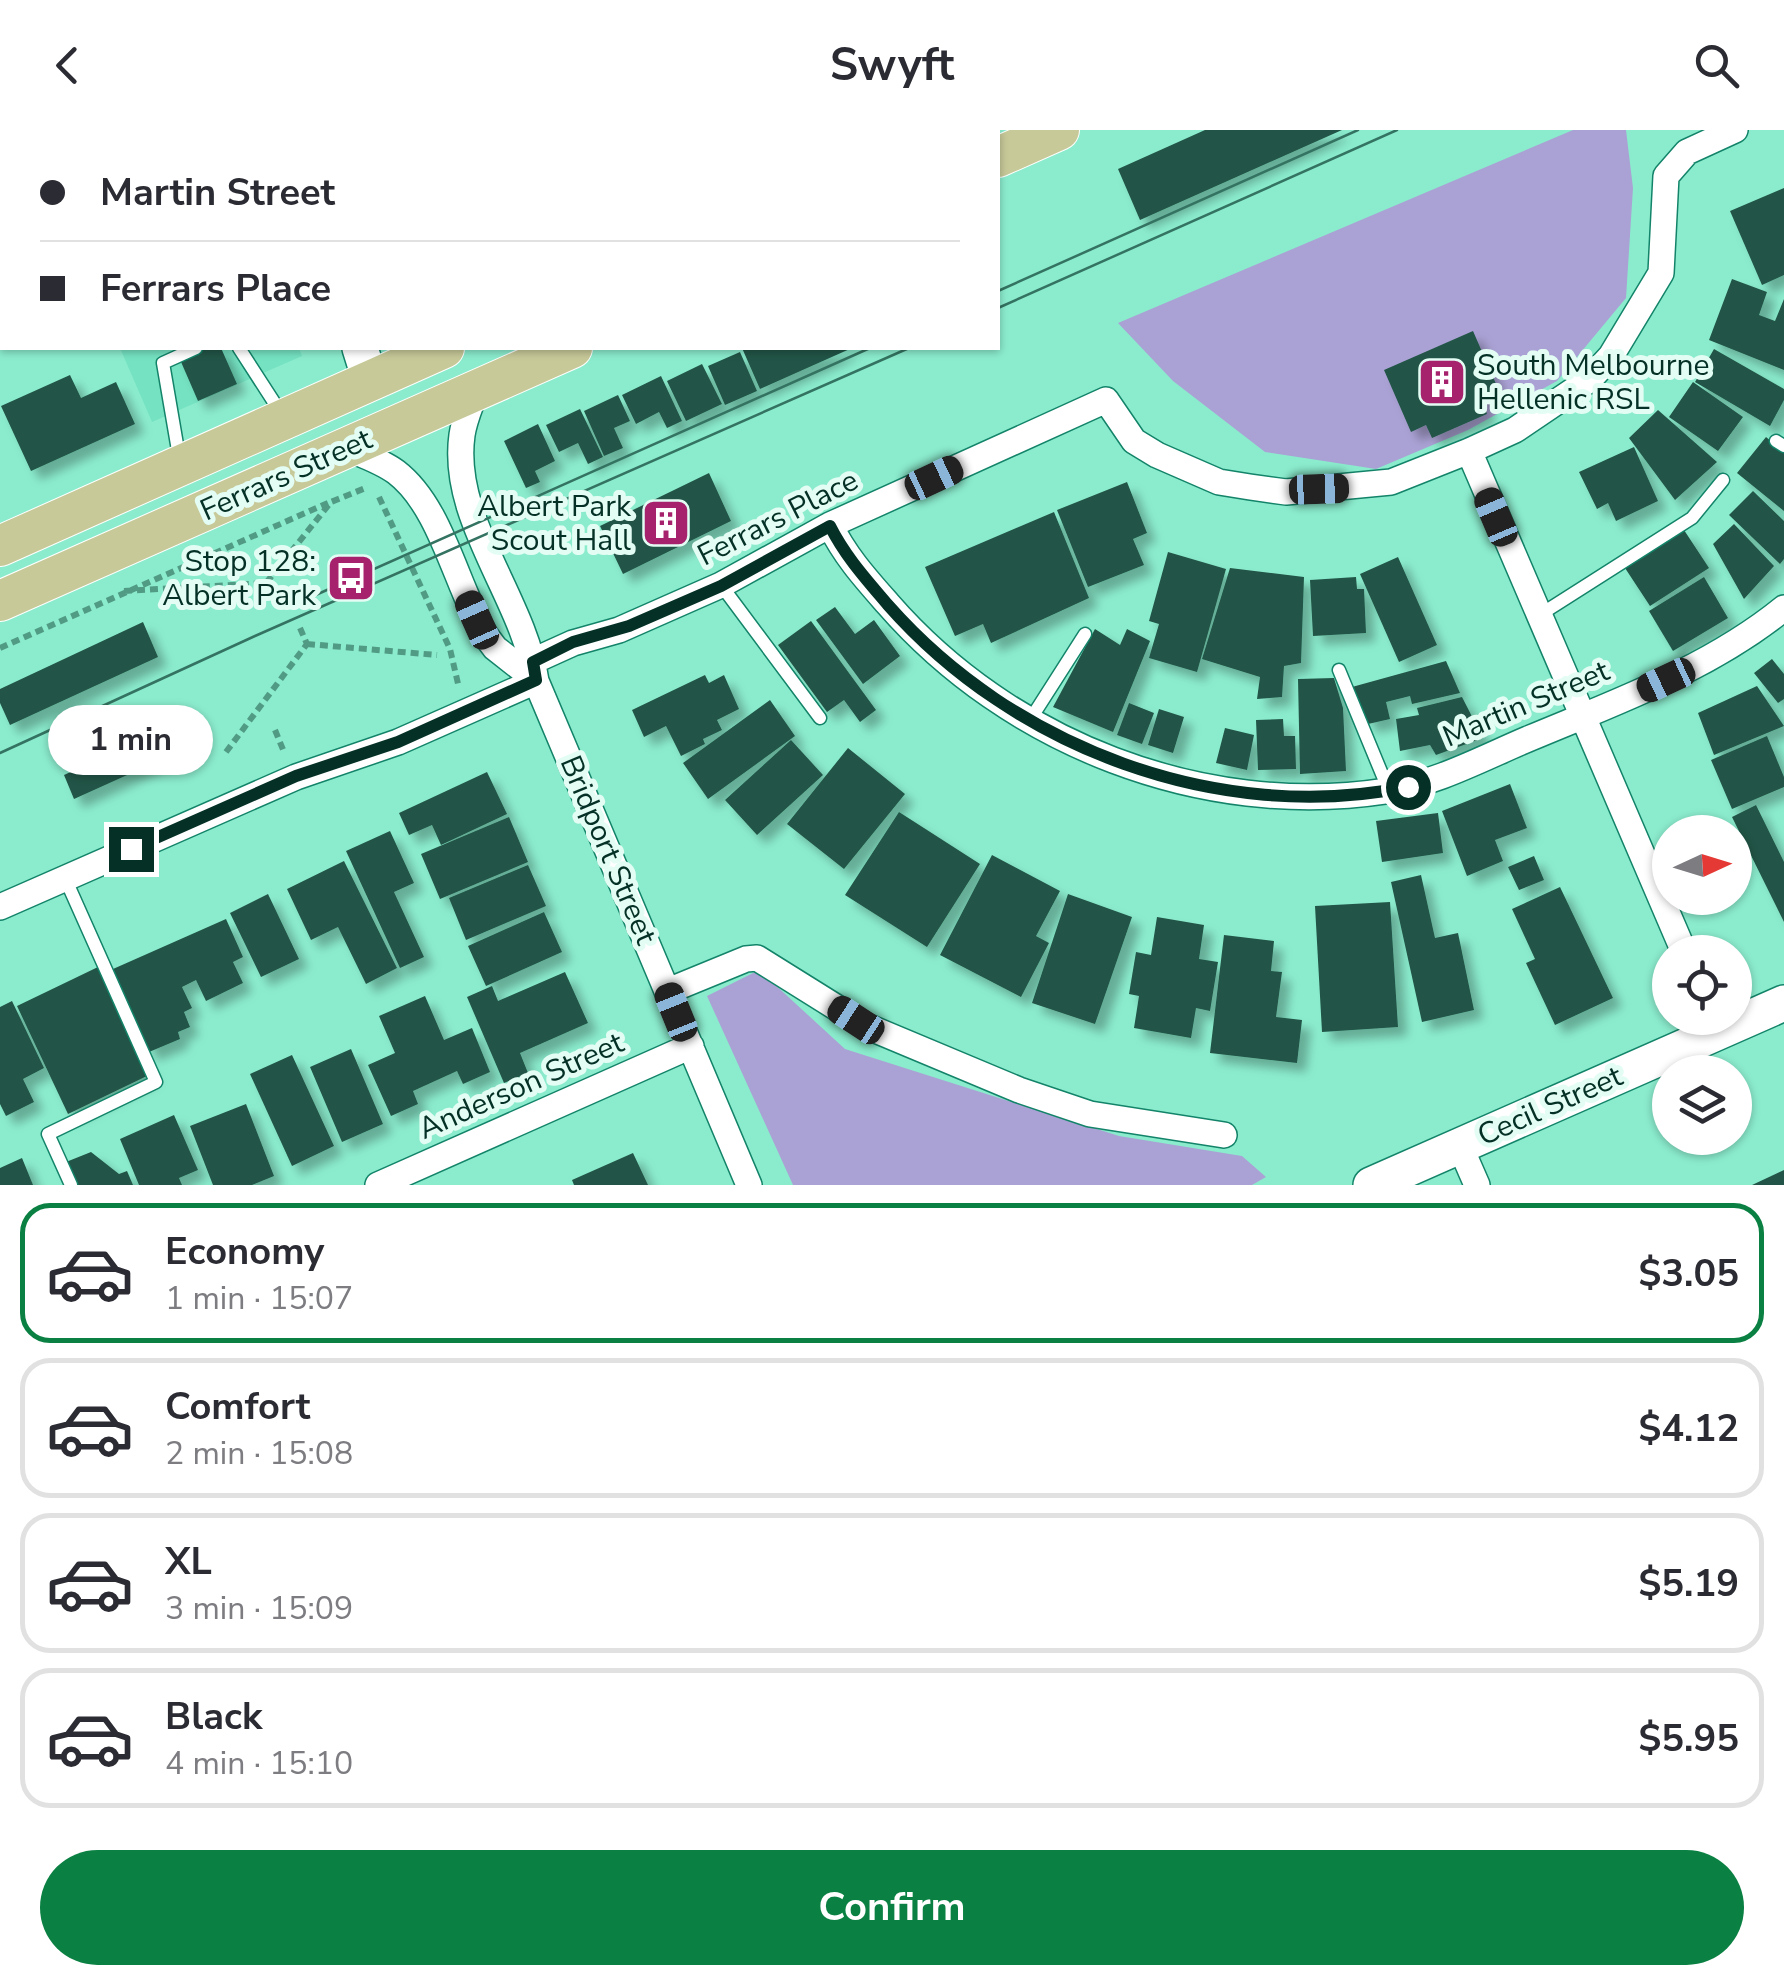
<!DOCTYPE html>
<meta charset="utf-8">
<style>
body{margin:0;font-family:"Nunito Sans",sans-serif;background:#f2f2f3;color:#2b2b33;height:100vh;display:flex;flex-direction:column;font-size:38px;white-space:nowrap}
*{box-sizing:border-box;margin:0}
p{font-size:32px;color:#7c7c81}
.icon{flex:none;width:55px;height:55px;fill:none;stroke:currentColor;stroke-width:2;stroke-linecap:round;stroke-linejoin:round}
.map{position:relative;height:1055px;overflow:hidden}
.side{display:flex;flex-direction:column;background:#fff;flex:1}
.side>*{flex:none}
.top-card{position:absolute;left:0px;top:0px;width:1000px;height:220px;box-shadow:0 2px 8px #0004;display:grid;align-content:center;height:220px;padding:0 40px;background:#fff}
.needle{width:65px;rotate:86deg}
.buttons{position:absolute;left:1652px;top:685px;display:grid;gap:20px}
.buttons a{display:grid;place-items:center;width:100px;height:100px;border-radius:50%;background:#fff;box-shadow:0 2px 8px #0004;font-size:50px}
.end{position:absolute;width:45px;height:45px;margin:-22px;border:12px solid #043025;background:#fff;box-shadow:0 0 0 5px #fff}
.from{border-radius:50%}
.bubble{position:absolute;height:70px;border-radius:35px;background:#fff;box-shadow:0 2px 8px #0004;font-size:32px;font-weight:700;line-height:70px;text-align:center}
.car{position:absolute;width:30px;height:60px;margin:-30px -15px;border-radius:12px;box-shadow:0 0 8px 2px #0007;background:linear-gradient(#222 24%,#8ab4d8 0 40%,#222 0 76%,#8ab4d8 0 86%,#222 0)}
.top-card b{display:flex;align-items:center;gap:35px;height:95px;font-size:38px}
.top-card b+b{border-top:2px solid #e1e1e2}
.top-card i{width:25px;height:25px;background:#2b2b33}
ul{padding:18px 0 0;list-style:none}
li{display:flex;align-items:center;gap:30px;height:140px;margin:0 20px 15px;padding:0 20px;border:5px solid #e1e1e2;border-radius:30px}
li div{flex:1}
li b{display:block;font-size:38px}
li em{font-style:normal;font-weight:700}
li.current{border-color:#0b8043}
li>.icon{width:90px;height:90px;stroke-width:1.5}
.action{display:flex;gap:20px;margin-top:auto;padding:20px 40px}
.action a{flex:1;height:115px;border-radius:60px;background:#0b8043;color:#fff;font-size:40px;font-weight:700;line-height:115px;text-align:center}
header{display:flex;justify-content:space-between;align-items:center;height:130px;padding:0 40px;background:#fff;font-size:45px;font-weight:700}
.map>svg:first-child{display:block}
.built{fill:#75e2c1}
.green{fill:#aaa2d4}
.building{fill:#215546;filter:url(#shadow)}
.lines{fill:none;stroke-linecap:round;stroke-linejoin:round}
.lane-casing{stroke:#138469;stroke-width:15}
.street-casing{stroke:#138469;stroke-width:28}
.secondary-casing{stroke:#138469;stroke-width:38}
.primary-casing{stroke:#fff;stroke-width:42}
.path{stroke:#519b84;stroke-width:6;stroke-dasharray:8 5;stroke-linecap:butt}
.lane{stroke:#fff;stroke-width:12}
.street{stroke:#fff;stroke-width:25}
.secondary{stroke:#fff;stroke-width:35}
.primary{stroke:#c7c999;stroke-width:40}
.tram{stroke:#347361;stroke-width:2.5}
.route{stroke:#043025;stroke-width:12}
.labels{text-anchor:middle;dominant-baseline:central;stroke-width:10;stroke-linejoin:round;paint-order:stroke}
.poi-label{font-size:30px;fill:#043025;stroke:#e3fdf4;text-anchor:end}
.street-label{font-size:30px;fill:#043025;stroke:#e3fdf4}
</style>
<header><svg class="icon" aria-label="back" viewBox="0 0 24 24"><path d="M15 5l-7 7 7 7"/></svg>Swyft<svg class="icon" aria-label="search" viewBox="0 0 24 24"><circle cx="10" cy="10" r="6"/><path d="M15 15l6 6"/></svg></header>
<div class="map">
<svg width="1784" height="1055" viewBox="0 0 1784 1055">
<defs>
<filter id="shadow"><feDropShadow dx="9" dy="9" stdDeviation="5" flood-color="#0004"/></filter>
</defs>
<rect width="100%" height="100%" fill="#8beccd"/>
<path class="built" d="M120,218H299L302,226L152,292Z"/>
<path class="green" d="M1573,0H1626L1633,58L1626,168L1557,251L1468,300L1376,339L1265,322L1173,251L1118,193Z
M759,840L845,919L1119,1006L1242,1026L1266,1047L1252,1055H793L707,866Z"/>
<path class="building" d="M1205,0H1342L1140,90L1118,39Z
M1784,58V145L1762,155L1730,81Z
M1732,149L1767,162L1759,185L1775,191L1784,169V240L1709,210Z
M1473,201L1500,263L1482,271L1487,284L1432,308L1426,295L1411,302L1384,240Z
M175,218H221L237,254L198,271Z
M742,218H852L760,259Z
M1714,219L1784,259V270L1770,296L1695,252Z
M740,222L757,261L725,275L708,236Z
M702,234L722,274L686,291L667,251Z
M70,245L81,268L116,252L135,294L31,341L1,276Z
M661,246L682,291L667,298L659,282L636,294L622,265Z
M1693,252L1743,287L1718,321L1669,287Z
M618,265L630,291L614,298L623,318L604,326L584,281Z
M580,279L603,327L588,334L578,313L559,322L546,295Z
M1658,280L1717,332L1675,370L1629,308Z
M538,294L555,331L535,341L540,352L526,358L504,311Z
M1766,307L1784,322V381L1737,343Z
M1634,317L1658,371L1616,391L1608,373L1597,379L1579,342Z
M709,343L731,391L623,444L600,396Z
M1127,352L1147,403L1133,409L1144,435L1088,457L1057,380Z
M1753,361L1784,391V429L1780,434L1729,385Z
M1054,382L1089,468L991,513L983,494L955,506L925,437Z
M1734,394L1774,436L1744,469L1713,414Z
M1684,400L1709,438L1650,476L1625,438Z
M1168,422L1226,439L1197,542L1149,528L1159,494L1149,491Z
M1398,427L1437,515L1399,532L1360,444Z
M1230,438L1304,447L1301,533L1284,536L1282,567L1257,569L1260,547L1202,529Z
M1356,447L1357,459H1364L1366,503L1313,506L1310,450Z
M1704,447L1728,488L1673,521L1649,481Z
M835,477L855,504L874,490L900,526L863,554L816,490Z
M811,491L876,580L860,592L844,570L827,582L778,515Z
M143,492L158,527L10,595L0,573V559Z
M1095,499L1120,515L1127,499L1150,511L1113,602L1053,577Z
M1772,529L1784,544V569L1778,573L1754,543Z
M1446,531L1460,563L1412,574L1410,566L1386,572L1390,589L1368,594L1352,557Z
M705,545L709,553L724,545L739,579L717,590L722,600L703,609L705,614L681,626L666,596L644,607L632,580Z
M1334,548L1343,578L1346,641L1300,644L1298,549Z
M1757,556L1784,596L1714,625L1698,583Z
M1462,567L1483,608L1436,625L1430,615L1400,621L1396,589L1419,585L1417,578Z
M770,570L795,606L708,669L683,633Z
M1129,573L1154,583L1142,614L1117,605Z
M1159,579L1184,587L1173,623L1148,615Z
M1283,589L1284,606H1295L1296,639L1258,640L1256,590Z
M1225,598L1254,605L1247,640L1216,633Z
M165,599L176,623L74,669L64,645Z
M1767,606L1784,647V657L1732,679L1711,630Z
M791,610L823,645L757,705L725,670Z
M848,618L905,664L844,739L787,694Z
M487,642L507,684L441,715L432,695L409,705L399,683Z
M1510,654L1527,698L1495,710L1503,731L1467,746L1442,681Z
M1756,675L1784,732V792L1732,687Z
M899,682L980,734L927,817L845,765Z
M1438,683L1443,723L1382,732L1376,691Z
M509,687L528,732L440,769L421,724Z
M390,701L414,753L394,762L424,827L400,838L346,721Z
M992,725L1060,761L1036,806L1049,813L1021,867L940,825Z
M1534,726L1544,750L1519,760L1508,737Z
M344,731L397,838L366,854L338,797L311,810L287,759Z
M528,735L546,776L466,810L449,768Z
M1421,745L1435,808L1458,803L1474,880L1422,892L1391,752Z
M1560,757L1613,868L1555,895L1526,833L1535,829L1512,779Z
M268,764L299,829L261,847L230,783Z
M1068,764L1132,787L1095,894L1032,873Z
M1390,772L1398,897L1322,902L1315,776Z
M544,782L562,822L486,856L468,816Z
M1157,787L1204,795L1199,829L1218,832L1210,881L1196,878L1191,908L1134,898L1139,866L1129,864L1136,822L1151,825Z
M226,789L243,827L233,832L243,853L206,871L196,850L182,857L192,878L184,882L190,897L178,902L180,909L149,922L113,839Z
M1224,805L1274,811L1271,841L1282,842L1276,887L1302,890L1297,933L1210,923Z
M98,837L149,945L68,984L17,876Z
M565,842L588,893L520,923L528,943L504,953L467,867L492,856L498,871Z
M425,866L444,910L472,898L490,942L463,954L457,941L413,961L418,974L391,986L368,935L395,923L379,886Z
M12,871L44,938L23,949L34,972L6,986L0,974V877Z
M351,919L383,994L342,1012L310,937Z
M292,925L334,1016L292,1036L250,944Z
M246,974L274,1046L252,1055H213L190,996Z
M174,985L198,1040L179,1048L182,1055H139L120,1009Z
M91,1022L119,1044L127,1041L133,1055H77L66,1032Z
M633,1023L648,1055H574L572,1050Z
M22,1028L33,1055H0V1038Z
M1784,1040V1055H1752Z"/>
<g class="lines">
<g class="lane-casing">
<path id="lane" d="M523,0L524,2
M239,218L281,283
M1776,311L1784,316
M180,332L163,233L196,218
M721,455L820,588
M1538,486L1692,388L1723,350
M1339,540L1389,661
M1030,590L1085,504
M65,748L156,952L48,1004L71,1055"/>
</g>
<g class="street-casing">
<path id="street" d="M652,0L653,2
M30,2V0
M0,118L2,109
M476,260C471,275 464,290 462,305C450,390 524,468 536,551L749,1055
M346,318C363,325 381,331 396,342C442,377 456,457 486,506L495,518L532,547
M1469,321L1684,822
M830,395C845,426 866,449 888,474C1009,613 1202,689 1386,661C1435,654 1483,628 1528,609C1616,572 1709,539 1784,478
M520,537L573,513L619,500L721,455L830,395L1106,270L1134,311L1157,325L1219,352L1250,357L1286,362L1391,352L1469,321L1515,300L1589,250L1611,226L1661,143L1666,46L1687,22L1735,0
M0,777L296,647L398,612L536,551
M668,861L746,829L757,828L866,896L1019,960L1090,984L1224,1005
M1460,1016L1477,1055
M378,1055L691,916"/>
</g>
<g class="secondary-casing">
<path id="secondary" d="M277,0L278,2
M360,218L370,250
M1371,1055L1784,873"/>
</g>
<g class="primary-casing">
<path id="primary" d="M928,2L934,0
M998,27L1059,0
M0,416L444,218
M0,471L572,218"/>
</g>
<path class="path" d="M379,367L450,519L459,558
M266,453L272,468
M124,461L266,453L331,372L368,357
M300,498L307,514
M307,514L437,525
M0,518L328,373
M275,600L284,622
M226,622L307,514"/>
<use href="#lane" class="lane"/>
<use href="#street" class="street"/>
<use href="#secondary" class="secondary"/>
<use href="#primary" class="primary"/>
<path class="tram" d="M998,161L1358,0
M998,178L1397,0
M300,472L870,218
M0,623L255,506L909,218"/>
</g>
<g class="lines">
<path class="route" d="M131,719L296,646L398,612L536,550L533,532L573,512L629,496L721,456L830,396C845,426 866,449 888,475C1014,618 1218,695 1408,657"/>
</g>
<defs>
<g id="building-square" transform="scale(2.5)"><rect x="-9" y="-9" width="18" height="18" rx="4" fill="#a7226d" stroke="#e3fdf4"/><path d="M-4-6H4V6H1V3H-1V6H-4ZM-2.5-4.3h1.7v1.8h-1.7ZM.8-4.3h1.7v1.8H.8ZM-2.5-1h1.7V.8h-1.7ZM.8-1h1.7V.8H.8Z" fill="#fff"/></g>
<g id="bus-square" transform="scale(2.5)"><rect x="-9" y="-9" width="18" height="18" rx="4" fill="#a7226d" stroke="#e3fdf4"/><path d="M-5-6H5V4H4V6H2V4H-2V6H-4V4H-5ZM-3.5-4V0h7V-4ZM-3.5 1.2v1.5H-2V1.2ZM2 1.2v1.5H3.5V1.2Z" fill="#fff"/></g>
</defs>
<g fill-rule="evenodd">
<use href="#building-square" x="1442" y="252"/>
<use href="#building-square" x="666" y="393"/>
<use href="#bus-square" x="351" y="448"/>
</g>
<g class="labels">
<g class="poi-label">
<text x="1477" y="235" text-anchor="start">South Melbourne<tspan x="1477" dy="34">Hellenic RSL</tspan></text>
<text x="631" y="376">Albert Park<tspan x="631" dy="34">Scout Hall</tspan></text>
<text x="316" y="431">Stop 128:<tspan x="316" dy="34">Albert Park</tspan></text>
</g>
<g class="street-label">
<text transform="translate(286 345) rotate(-24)">Ferrars Street</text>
<text transform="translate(778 388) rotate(-27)">Ferrars Place</text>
<text transform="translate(1526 574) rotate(-23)">Martin Street</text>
<text transform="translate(608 720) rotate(67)">Bridport Street</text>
<text transform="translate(521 956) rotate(-24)">Anderson Street</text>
<text transform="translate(1550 976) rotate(-24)">Cecil Street</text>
</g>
</g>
</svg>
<div class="buttons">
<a><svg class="needle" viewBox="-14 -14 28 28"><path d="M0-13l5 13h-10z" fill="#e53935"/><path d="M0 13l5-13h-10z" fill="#7c7c81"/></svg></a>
<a><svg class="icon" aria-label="locate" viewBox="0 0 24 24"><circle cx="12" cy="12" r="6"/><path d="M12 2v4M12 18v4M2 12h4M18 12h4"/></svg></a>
<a><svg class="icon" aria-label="layers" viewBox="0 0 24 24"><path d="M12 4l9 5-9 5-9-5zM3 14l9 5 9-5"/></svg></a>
</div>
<i class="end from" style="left:1408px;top:657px"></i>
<i class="end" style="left:131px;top:719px"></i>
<div class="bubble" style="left:48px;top:575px;width:165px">1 min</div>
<i class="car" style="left:934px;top:348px;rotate:65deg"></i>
<i class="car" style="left:1319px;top:359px;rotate:88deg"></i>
<i class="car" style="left:1496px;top:387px;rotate:337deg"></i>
<i class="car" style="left:477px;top:490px;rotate:336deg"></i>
<i class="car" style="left:1666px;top:550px;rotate:245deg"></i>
<i class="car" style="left:676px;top:882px;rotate:338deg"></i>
<i class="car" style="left:856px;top:890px;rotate:303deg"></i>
<div class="top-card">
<b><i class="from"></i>Martin Street</b>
<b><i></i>Ferrars Place</b>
</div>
</div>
<section class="side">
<ul>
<li class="current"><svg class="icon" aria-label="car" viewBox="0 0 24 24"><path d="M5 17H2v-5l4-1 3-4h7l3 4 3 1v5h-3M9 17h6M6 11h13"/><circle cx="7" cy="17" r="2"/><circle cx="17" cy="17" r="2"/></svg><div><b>Economy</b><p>1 min · 15:07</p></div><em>$3.05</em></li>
<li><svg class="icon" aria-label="car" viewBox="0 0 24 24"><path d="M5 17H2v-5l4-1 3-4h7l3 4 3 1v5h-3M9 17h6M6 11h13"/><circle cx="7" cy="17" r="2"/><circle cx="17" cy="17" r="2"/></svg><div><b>Comfort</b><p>2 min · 15:08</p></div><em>$4.12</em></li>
<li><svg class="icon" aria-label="car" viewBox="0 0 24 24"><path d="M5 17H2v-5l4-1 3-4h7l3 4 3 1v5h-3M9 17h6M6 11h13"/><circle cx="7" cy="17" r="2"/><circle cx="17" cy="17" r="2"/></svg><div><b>XL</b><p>3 min · 15:09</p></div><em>$5.19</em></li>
<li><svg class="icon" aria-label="car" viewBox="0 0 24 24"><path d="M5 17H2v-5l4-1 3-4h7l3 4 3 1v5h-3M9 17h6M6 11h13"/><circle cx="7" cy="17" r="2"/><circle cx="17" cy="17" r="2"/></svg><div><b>Black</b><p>4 min · 15:10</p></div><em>$5.95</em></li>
</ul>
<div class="action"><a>Confirm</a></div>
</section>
